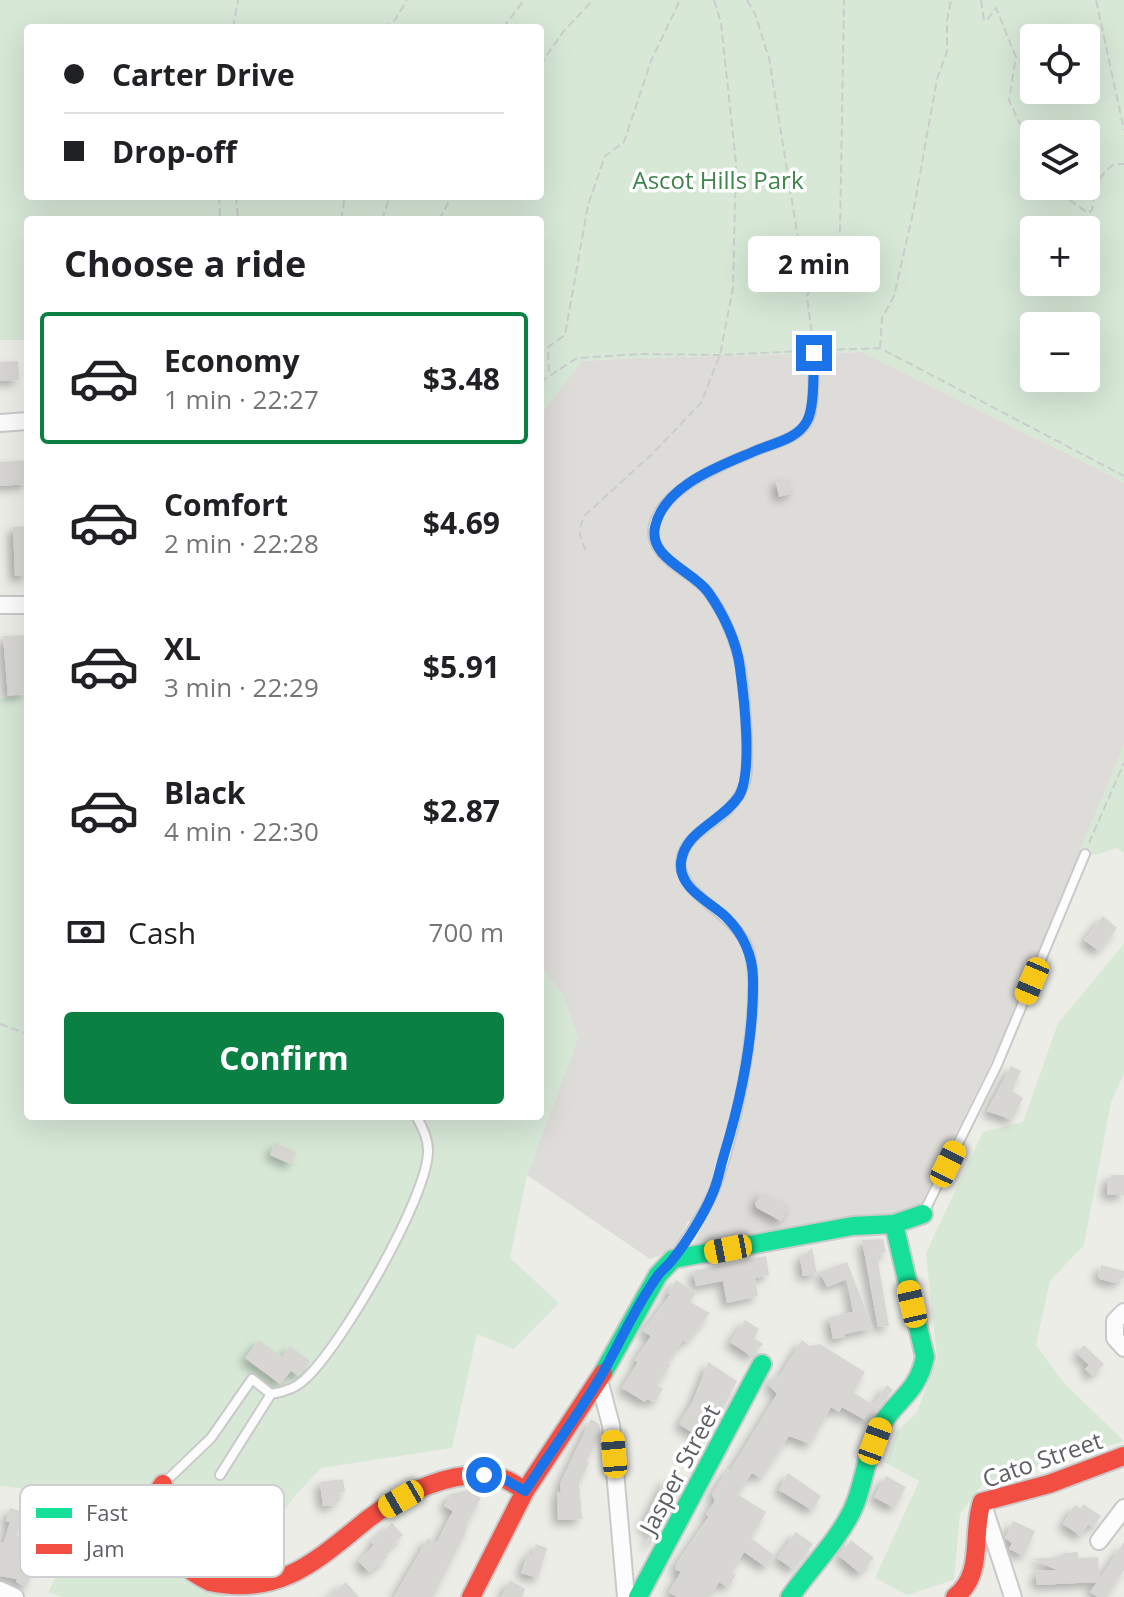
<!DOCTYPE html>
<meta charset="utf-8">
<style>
body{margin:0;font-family:"Open Sans",sans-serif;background:#f6f6f6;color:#202124;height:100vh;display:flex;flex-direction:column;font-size:30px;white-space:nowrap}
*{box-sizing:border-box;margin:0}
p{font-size:26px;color:#757577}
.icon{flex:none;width:44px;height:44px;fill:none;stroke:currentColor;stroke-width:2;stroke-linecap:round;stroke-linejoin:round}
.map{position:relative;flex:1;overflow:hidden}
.details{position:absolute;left:24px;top:216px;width:520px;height:904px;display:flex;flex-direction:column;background:#fff;border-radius:8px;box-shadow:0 8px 32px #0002}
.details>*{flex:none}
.top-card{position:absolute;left:24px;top:24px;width:520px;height:176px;border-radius:8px;box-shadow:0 8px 32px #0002;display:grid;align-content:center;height:176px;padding:0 40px;background:#fff}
.controls{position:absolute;left:1020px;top:24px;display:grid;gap:16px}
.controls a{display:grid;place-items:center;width:80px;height:80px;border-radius:8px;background:#fff;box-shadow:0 8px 32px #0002;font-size:40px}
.end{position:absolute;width:36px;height:36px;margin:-18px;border:10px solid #1a73e8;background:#fff;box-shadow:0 0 0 4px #fff}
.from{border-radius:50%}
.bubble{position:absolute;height:56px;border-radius:8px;background:#fff;box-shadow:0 8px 32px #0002;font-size:26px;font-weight:700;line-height:56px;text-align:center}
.car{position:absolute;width:24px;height:48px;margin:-24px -12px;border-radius:10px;box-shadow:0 0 6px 2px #0007;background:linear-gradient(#f5c518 24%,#345 0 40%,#f5c518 0 76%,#345 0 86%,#f5c518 0)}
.top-card b{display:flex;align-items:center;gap:28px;height:76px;font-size:30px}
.top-card b+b{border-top:2px solid #e0e0e0}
.top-card i{width:20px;height:20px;background:#202124}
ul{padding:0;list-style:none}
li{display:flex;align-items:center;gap:24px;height:132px;margin:0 16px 12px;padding:0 24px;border:4px solid transparent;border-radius:8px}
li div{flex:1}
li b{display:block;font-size:30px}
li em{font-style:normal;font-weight:700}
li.active{border-color:#0b8043}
li>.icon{width:72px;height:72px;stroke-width:1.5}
h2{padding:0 40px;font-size:36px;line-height:96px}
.pay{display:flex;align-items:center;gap:20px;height:88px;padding:0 40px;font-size:30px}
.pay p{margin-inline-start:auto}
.cta{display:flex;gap:16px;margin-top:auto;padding:16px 40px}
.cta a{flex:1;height:92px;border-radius:8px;background:#0b8043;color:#fff;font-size:32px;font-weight:700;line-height:92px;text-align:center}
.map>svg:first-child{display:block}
.industrial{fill:#dddcd8}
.green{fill:#d7e8d7;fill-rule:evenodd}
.building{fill:#d7d6d3;filter:url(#shadow)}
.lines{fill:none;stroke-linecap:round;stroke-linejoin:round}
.lane-casing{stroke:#c9c9c9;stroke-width:12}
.street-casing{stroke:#c9c9c9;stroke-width:20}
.fast-casing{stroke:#c8c9c9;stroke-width:22}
.jam-casing{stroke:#c8c9c9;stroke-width:22}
.path{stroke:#cacdcc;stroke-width:2;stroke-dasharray:8 4;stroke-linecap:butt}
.lane{stroke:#fcfcfc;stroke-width:8}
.street{stroke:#fcfcfc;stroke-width:16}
.fast{stroke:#16e098;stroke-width:18}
.jam{stroke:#f24e42;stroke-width:18}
.route{stroke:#1a73e8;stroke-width:10}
.labels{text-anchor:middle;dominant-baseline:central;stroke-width:7;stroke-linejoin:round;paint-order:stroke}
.park-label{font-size:24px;fill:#3e844b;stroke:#fff}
.street-label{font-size:24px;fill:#5e6065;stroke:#fff}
.key{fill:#fff;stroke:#cfcfd1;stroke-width:2}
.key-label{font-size:22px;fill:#5e6065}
</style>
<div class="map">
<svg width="1124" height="1597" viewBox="0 0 1124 1597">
<defs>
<filter id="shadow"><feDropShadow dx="-5" dy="5" stdDeviation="4" flood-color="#0004"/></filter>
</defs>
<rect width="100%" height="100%" fill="#edede8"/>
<path class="industrial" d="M862,352L1124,482V746L999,1046L917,1212L692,1247L702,1226L688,1221L674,1250L650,1259L527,1175L578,1038L562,993L540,966V415L581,361L638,358Z"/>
<path class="green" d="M0,0H1124V482L862,352L638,358L581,361L540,415V220H28V340H0ZM28,28H540V196H28ZM1034,38H1086V90H1034ZM1034,134H1086V186H1034ZM1034,230H1086V282H1034ZM1034,326H1086V378H1034Z
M28,695V1116H540V966L562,993L578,1038L527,1175L510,1258L559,1303L514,1349L477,1334L452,1448L321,1468L293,1498L244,1567L227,1597H61L48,1592L72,1546L62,1493L0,1486V698Z
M1124,746V853L1117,848C1104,852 1091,860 1080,849Z
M1124,944V1074L1111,1102L1084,1245L1050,1281L1036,1345L1064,1383L1124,1441L982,1485L960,1514L954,1580L907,1595L875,1578L919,1481L886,1463L897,1431L917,1412L937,1359L926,1253L983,1132L1023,1122L1058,1023Z"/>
<path class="building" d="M18,361L19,380L0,381V362Z
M28,460V484L0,486V462Z
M790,478L793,493L779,497L776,482Z
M28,526V576H15L13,527Z
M28,635V663H25L27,693L8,696L3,636Z
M1103,916L1117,928L1099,951L1084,940Z
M1011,1066L1021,1071L1012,1091L1023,1098L1012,1120L987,1111Z
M275,1143L296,1152L291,1164L270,1155Z
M1111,1175H1124V1195H1107V1179H1111Z
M762,1192L790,1205L781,1221L757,1208L755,1204Z
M883,1239L886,1252L877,1256L889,1326L878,1327L862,1240Z
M812,1248L817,1274L803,1276L800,1258Z
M766,1256L769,1275L755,1278L758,1296L727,1303L723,1281L696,1286L693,1271Z
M847,1262L873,1328L845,1334V1337L833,1339L829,1317L853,1312L847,1279L827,1287L820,1272Z
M1101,1265L1124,1271V1277L1115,1283L1100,1279L1098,1277Z
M676,1280L696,1293L690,1302L710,1313L687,1342L683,1340L668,1362L671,1364L657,1385L663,1389L654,1402L647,1399L645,1402L622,1388L638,1362L635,1360L651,1336L643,1331L670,1295L668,1293Z
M745,1320L759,1329L754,1338L763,1344L751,1356L730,1342Z
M259,1340L282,1357L290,1346L310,1361L298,1376L291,1371L280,1384L245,1358Z
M802,1340L809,1346L820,1344L865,1372L853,1392L873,1405L887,1385L893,1390L867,1421L842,1407L839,1412L831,1407L810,1444L789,1436L761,1478L752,1473L737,1494L766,1512L751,1538L774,1555L766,1567L744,1552L732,1572L736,1575L728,1587L719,1582L710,1597H677L669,1592L681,1572L675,1569L677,1563L709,1516L706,1514L715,1501L712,1494L728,1469L730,1471L777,1394L769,1385L776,1375L779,1377Z
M1084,1345L1104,1364L1093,1376L1085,1369L1089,1365L1077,1353Z
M708,1362L737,1381L708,1436L703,1432L699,1437L679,1424L693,1401Z
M591,1419L599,1424L601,1433L586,1461L589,1463L579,1483L582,1519L558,1520L557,1492H561L560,1484Z
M788,1473L821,1496L812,1510L779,1490Z
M886,1476L906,1487L894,1508L874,1497Z
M343,1479L345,1492L339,1493L340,1501H334L335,1505L323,1506L320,1482Z
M665,1479L680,1488L650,1544L647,1543L652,1531L642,1526Z
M467,1490L481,1498L466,1525L468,1526L465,1534L433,1597H394L428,1538L437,1542L441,1534L453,1511L444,1506L451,1494Z
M1083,1504L1101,1516L1093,1527L1088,1524L1081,1536L1063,1524L1075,1505L1081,1509Z
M10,1508L24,1512L17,1535L34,1540L30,1554L34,1555L33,1559L35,1560L27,1587L16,1582L17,1579L0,1576V1542H4L10,1522L6,1521Z
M1013,1521L1035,1531L1024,1556L1009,1549L1012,1543L1005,1538Z
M392,1523L403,1535L384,1553L388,1557L369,1572L358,1561L374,1545L371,1542Z
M796,1532L813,1544L793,1569L777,1558Z
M851,1540L874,1558L860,1573L839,1556Z
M1124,1542V1570L1106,1597H1098L1090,1592L1097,1582L1037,1585L1036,1571L1057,1570L1032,1559L1059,1557L1064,1553L1078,1552V1558L1098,1557L1100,1578Z
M536,1544L547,1548L538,1578L521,1573L528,1553L532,1555Z
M510,1580L525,1589L522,1597H501Z
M346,1582L359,1597H328Z"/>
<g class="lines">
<g class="lane-casing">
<path id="lane" d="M923,1214L997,1065L1085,854
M677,1253C688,1235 702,1216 711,1197C733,1152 768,988 746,943C732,915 683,894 681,866C679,842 704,830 720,817C731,808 740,796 745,783C751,766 744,683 740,663C734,638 723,612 708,592C693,572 652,560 653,531C656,490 726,463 758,450C775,443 801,438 809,419C815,405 813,370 814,353
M220,1475L271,1394
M163,1484L211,1438L252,1379L271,1394C283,1392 295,1389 304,1380C339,1350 429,1196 428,1150C428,1138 422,1126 416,1116"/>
</g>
<g class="street-casing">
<path id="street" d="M0,423L28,421
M0,605H28
M1124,1312L1115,1321V1338L1124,1348
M599,1380L611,1425L626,1597
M982,1502L1013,1597
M1099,1541L1124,1508
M0,1590L15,1597"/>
</g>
<g class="fast-casing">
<path id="fast" d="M603,1373L658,1275L673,1259L853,1226L894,1224
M638,1597L762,1364
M790,1597C810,1568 836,1543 852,1511C865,1485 865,1454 879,1429C895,1399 917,1395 925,1357L894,1224L923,1214"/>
</g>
<g class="jam-casing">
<path id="jam" d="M163,1484C152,1497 157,1520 163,1536C171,1557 190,1572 210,1582C281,1597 318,1559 368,1519C401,1493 455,1468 498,1477C508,1479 517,1486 525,1491
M471,1597L525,1491L603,1373
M955,1597C985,1574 971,1534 982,1502L1049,1484L1124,1456"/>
</g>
<path class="path" d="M747,0L755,14L769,58L802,263L812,282
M981,0L984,20H987L996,8L1016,57L1009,100L1034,155
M1096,0L1124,130
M233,28L238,0
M383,28L395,20L407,0
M503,28L524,0
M540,65L563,32L593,0
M1050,186L1088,213L1092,210C1095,191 1097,174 1115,164H1124
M219,196L220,220
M236,196L238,220
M341,220L345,196
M382,220L390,196
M439,220L452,196
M813,344L807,296L817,274L834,249L840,231L844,0
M880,348L882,318L894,296L913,213L937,79L947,51V21L951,0
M825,350L880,348L1124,476
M549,372L548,347L565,335L588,205L605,156L624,142L651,61L680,0
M540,382L577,358L642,354L720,355L802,351
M586,550C578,537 579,530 584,516L651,455L701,403L720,355L733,288L736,163L721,23L714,0
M1089,843L1124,763
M0,1024L28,1034"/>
<use href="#lane" class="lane"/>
<use href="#street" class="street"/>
<use href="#fast" class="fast"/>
<use href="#jam" class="jam"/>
</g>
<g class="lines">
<path class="route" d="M484,1475L500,1477L525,1491C550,1453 578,1415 601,1376C620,1343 636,1305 659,1274C663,1269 669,1265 673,1259C686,1243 704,1214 712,1195C718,1182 720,1168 724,1155C741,1099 754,1038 753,979C753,956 743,934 727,918C711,902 678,889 681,862C685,830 723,821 739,796C753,773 744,697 740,668C737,642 723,613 708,592C693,571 648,558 655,527C664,485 720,466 755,451C773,443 797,440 807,421C815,407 813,370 814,353"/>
</g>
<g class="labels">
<g class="park-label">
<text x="718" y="179">Ascot Hills Park</text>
</g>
<g class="street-label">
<text transform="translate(1042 1459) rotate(-19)">Cato Street</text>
<text transform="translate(679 1469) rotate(-62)">Jasper Street</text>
</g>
</g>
<rect x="20" y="1485" width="264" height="92" rx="12" class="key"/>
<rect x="36" y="1508" width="36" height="10" fill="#16e098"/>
<rect x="36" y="1544" width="36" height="10" fill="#f24e42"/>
<g class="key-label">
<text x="86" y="1521">Fast</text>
<text x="86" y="1557">Jam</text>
</g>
</svg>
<div class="controls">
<a><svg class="icon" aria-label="locate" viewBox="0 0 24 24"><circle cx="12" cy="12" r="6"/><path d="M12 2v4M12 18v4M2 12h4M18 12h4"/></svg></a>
<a><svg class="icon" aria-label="layers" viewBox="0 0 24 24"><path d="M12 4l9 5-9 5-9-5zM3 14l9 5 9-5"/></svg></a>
<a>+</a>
<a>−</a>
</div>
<i class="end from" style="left:484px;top:1475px"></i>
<i class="end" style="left:814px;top:353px"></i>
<div class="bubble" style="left:748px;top:236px;width:132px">2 min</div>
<i class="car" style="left:1032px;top:981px;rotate:203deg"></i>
<i class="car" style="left:948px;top:1164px;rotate:26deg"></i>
<i class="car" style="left:728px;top:1249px;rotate:259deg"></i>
<i class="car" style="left:912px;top:1304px;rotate:347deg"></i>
<i class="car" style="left:875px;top:1441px;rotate:20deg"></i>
<i class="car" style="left:614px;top:1454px;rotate:355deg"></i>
<i class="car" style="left:401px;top:1499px;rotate:240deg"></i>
<div class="top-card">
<b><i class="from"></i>Carter Drive</b>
<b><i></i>Drop-off</b>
</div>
<section class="details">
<h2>Choose a ride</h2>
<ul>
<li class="active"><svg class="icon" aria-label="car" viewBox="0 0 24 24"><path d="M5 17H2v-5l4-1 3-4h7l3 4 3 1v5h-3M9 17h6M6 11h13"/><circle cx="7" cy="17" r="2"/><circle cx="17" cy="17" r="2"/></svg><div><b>Economy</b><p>1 min · 22:27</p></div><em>$3.48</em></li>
<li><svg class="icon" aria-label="car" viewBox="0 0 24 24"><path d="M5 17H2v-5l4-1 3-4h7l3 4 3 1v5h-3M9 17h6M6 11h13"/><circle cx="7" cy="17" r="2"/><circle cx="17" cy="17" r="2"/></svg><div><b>Comfort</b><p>2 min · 22:28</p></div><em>$4.69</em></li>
<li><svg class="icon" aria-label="car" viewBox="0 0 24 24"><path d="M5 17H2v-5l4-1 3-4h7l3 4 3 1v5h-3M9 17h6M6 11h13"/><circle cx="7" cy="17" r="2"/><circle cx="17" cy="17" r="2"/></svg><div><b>XL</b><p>3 min · 22:29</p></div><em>$5.91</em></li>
<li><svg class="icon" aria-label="car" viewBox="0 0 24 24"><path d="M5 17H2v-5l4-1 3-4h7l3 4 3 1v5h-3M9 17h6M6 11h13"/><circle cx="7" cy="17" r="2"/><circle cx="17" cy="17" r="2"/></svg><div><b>Black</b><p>4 min · 22:30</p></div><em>$2.87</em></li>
</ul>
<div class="pay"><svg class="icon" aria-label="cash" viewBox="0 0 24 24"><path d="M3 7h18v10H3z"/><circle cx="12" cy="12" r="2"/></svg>Cash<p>700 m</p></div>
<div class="cta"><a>Confirm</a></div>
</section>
</div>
